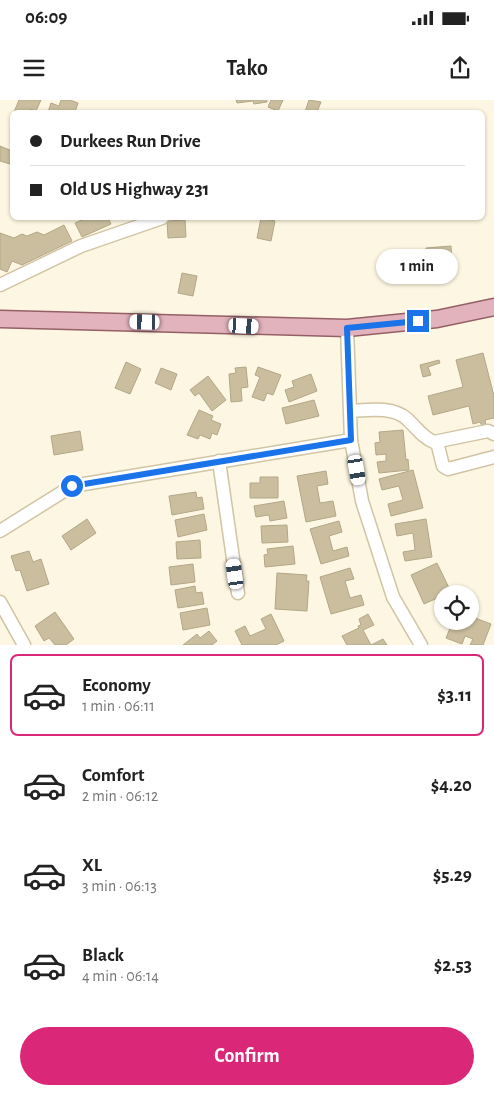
<!DOCTYPE html>
<meta charset="utf-8">
<style>
body{margin:0;font-family:"Alegreya Sans",sans-serif;background:#f2f2f2;color:#222;height:100vh;display:flex;flex-direction:column;font-size:19px;white-space:nowrap}
*{box-sizing:border-box;margin:0}
p{font-size:16px;color:#767676}
.icon{flex:none;width:28px;height:28px;fill:none;stroke:currentColor;stroke-width:2;stroke-linecap:round;stroke-linejoin:round}
.map{position:relative;height:545px;overflow:hidden}
.details{display:flex;flex-direction:column;background:#fff;flex:1}
.details>*{flex:none}
.guide{position:absolute;left:10px;top:10px;width:475px;height:110px;border-radius:8px;box-shadow:0 1px 4px #0004;display:grid;align-content:center;height:110px;padding:0 20px;background:#fff}
.buttons{position:absolute;left:434px;top:485px;display:grid;gap:10px}
.buttons a{display:grid;place-items:center;width:45px;height:45px;border-radius:50%;background:#fff;box-shadow:0 1px 4px #0004;font-size:25px}
.end{position:absolute;width:22px;height:22px;margin:-11px;border:6px solid #1a73e8;background:#fff;box-shadow:0 0 0 2px #fff}
.from{border-radius:50%}
.bubble{position:absolute;height:35px;border-radius:18px;background:#fff;box-shadow:0 1px 4px #0004;font-size:16px;font-weight:700;line-height:35px;text-align:center}
.car{position:absolute;width:15px;height:30px;margin:-15px -8px;border-radius:6px;box-shadow:0 0 4px 1px #0007;background:linear-gradient(#fff 24%,#345 0 40%,#fff 0 76%,#345 0 86%,#fff 0)}
.guide b{display:flex;align-items:center;gap:18px;height:48px;font-size:19px}
.guide b+b{border-top:1px solid #e0e0e0}
.guide i{width:12px;height:12px;background:#222}
ul{padding:9px 0 0;list-style:none}
li{display:flex;align-items:center;gap:15px;height:82px;margin:0 10px 8px;padding:0 10px;border:2px solid transparent;border-radius:8px}
li div{flex:1}
li b{display:block;font-size:19px}
li em{font-style:normal;font-weight:700}
li.active{border-color:#db2777}
li>.icon{width:45px;height:45px;stroke-width:1.5}
.primary-button{display:flex;gap:10px;margin-top:auto;padding:10px 20px}
.primary-button a{flex:1;height:58px;border-radius:30px;background:#db2777;color:#fff;font-size:20px;font-weight:700;line-height:58px;text-align:center}
.status{display:flex;justify-content:space-between;align-items:center;height:35px;padding:0 25px;background:#fff;direction:ltr}
.status svg{height:14px;fill:currentColor}
header{display:flex;justify-content:space-between;align-items:center;height:65px;padding:0 20px;background:#fff;font-size:22px;font-weight:700}
.map>svg:first-child{display:block}
.building{fill:#cabe9e;stroke:#b2a787}
.lines{fill:none;stroke-linecap:round;stroke-linejoin:round}
.minor-casing{stroke:#d0c4a4;stroke-width:15}
.major-casing{stroke:#955f66;stroke-width:19}
.minor{stroke:#fff;stroke-width:12}
.major{stroke:#e3b3bd;stroke-width:16}
.route{stroke:#1a73e8;stroke-width:6}
</style>
<div class="status"><b>06:09</b><svg viewBox="0 0 49 12"><path d="M0 12V9h3v3zM5 12V6h3v6zM10 12V3h3v9zM15 12V0h3v12zM26 1h20v11H26zM47 4h2v5h-2z"/></svg></div>
<header><svg class="icon" aria-label="menu" viewBox="0 0 24 24"><path d="M4 6h16M4 12h16M4 18h16"/></svg>Tako<svg class="icon" aria-label="share" viewBox="0 0 24 24"><path d="M12 15V3M7 8l5-5 5 5M5 13v7h14v-7"/></svg></header>
<div class="map">
<svg width="494" height="545" viewBox="0 0 494 545">
<rect width="100%" height="100%" fill="#fdf6e2"/>
<path class="building" d="M19,0H41L36,11L30,9L29,12H14Z
M61,0H70L78,3L75,12H48L51,3L59,6Z
M236,0H267V2L254,4L253,1L237,3Z
M271,0H283L278,11L268,7Z
M309,0L321,2L317,12H305Z
M0,46L12,51L10,64L0,61Z
M86,118H108L111,124L82,137L75,123Z
M261,118L275,121L271,141L257,138Z
M185,120L186,137L168,138L167,121Z
M64,125L72,141L22,165L12,161L7,172L0,169V133L14,138L22,134L27,136L37,132L44,135Z
M451,146L452,165L428,167L426,148Z
M182,173L197,176L193,196L178,193Z
M483,253L494,296V318L485,320L486,325L482,326L480,322L473,324L469,306L433,315L428,296L463,287L456,260Z
M439,260L440,263L428,267L431,275L423,277L420,265Z
M126,262L141,269L130,294L115,288Z
M246,267L248,287L241,288L242,301L231,302L229,274L236,273L235,268Z
M258,267L281,275L273,295L267,293L264,301L252,297L260,277L255,275Z
M161,268L177,274L171,290L155,283Z
M311,274L317,291L289,302L285,290L294,287L292,281Z
M208,276L226,300L212,311L199,293L195,296L190,290Z
M314,300L319,316L286,324L282,308Z
M199,310L213,316L211,320L221,324L217,335L212,333L210,339L200,335L198,339L187,335Z
M403,330L406,360L408,359L409,370L379,373L377,362L386,361V354L376,355L375,343L380,342L379,332Z
M80,331L83,350L54,355L51,336Z
M413,370L423,408L391,416L388,404L403,400L399,386L382,390L379,379Z
M326,371L328,384L317,386L320,403L333,401L336,416L306,422L297,376Z
M260,377H278V398H250V383H260Z
M196,392L197,398L202,397L204,409L172,415L169,396Z
M284,401L287,418L270,421L269,415L256,417L254,406Z
M204,414L207,430L178,437L175,420Z
M87,419L96,433L71,450L62,436Z
M426,419L432,457L405,461L403,452L415,450L413,433L397,436L395,424Z
M339,421L342,432L329,436L333,451L347,447L349,456L321,464L310,429Z
M287,425L288,442L262,443L261,426Z
M200,440L201,458L177,459L176,442Z
M293,446L295,464L265,467L264,455L268,454L267,449Z
M29,451L33,462L41,459L49,484L27,491L20,470L16,471L11,456Z
M437,463L451,492L442,494V496L424,504L411,475Z
M193,464L195,482L171,485L169,467Z
M350,468L354,479L345,481L350,498L361,495L364,505L331,514L320,477Z
M277,473L307,475L306,481H309L307,511L275,509Z
M195,486L196,493L202,492L204,504L178,508L175,490Z
M207,508L210,525L183,530L180,513Z
M55,512L74,539L66,545H55L49,538L44,541L35,526Z
M271,514L284,541L276,545H242L235,531L245,526L250,536L266,529L261,519Z
M368,514L374,525L363,530L371,545H347L342,536L359,528L358,526L361,525L359,519Z
M470,516L491,524L483,545H470L473,539L465,536L462,544L446,538L453,521H470Z
M209,531L217,541L212,545H183L197,534L200,538Z
M383,539L387,545H371Z"/>
<g class="lines">
<g class="minor-casing">
<path id="minor" d="M0,185L81,146L162,118
M347,228L351,340L362,401L393,497L421,545
M350,311C368,310 393,306 407,319C416,327 423,338 434,342L488,331L494,334
M437,342L443,366L448,369L494,357
M219,361L238,493
M0,431L72,386L351,340
M0,502L24,545"/>
</g>
<g class="major-casing">
<path id="major" d="M0,219L347,228L437,219L494,207"/>
</g>
<use href="#minor" class="minor"/>
<use href="#major" class="major"/>
</g>
<g class="lines">
<path class="route" d="M72,386L351,340L347,228L418,221"/>
</g>
</svg>
<div class="buttons">
<a><svg class="icon" aria-label="locate" viewBox="0 0 24 24"><circle cx="12" cy="12" r="6"/><path d="M12 2v4M12 18v4M2 12h4M18 12h4"/></svg></a>
</div>
<i class="end from" style="left:72px;top:386px"></i>
<i class="end" style="left:418px;top:221px"></i>
<div class="bubble" style="left:376px;top:149px;width:82px">1 min</div>
<i class="car" style="left:145px;top:222px;rotate:271deg"></i>
<i class="car" style="left:244px;top:226px;rotate:93deg"></i>
<i class="car" style="left:357px;top:370px;rotate:170deg"></i>
<i class="car" style="left:235px;top:474px;rotate:352deg"></i>
<div class="guide">
<b><i class="from"></i>Durkees Run Drive</b>
<b><i></i>Old US Highway 231</b>
</div>
</div>
<section class="details">
<ul>
<li class="active"><svg class="icon" aria-label="car" viewBox="0 0 24 24"><path d="M5 17H2v-5l4-1 3-4h7l3 4 3 1v5h-3M9 17h6M6 11h13"/><circle cx="7" cy="17" r="2"/><circle cx="17" cy="17" r="2"/></svg><div><b>Economy</b><p>1 min · 06:11</p></div><em>$3.11</em></li>
<li><svg class="icon" aria-label="car" viewBox="0 0 24 24"><path d="M5 17H2v-5l4-1 3-4h7l3 4 3 1v5h-3M9 17h6M6 11h13"/><circle cx="7" cy="17" r="2"/><circle cx="17" cy="17" r="2"/></svg><div><b>Comfort</b><p>2 min · 06:12</p></div><em>$4.20</em></li>
<li><svg class="icon" aria-label="car" viewBox="0 0 24 24"><path d="M5 17H2v-5l4-1 3-4h7l3 4 3 1v5h-3M9 17h6M6 11h13"/><circle cx="7" cy="17" r="2"/><circle cx="17" cy="17" r="2"/></svg><div><b>XL</b><p>3 min · 06:13</p></div><em>$5.29</em></li>
<li><svg class="icon" aria-label="car" viewBox="0 0 24 24"><path d="M5 17H2v-5l4-1 3-4h7l3 4 3 1v5h-3M9 17h6M6 11h13"/><circle cx="7" cy="17" r="2"/><circle cx="17" cy="17" r="2"/></svg><div><b>Black</b><p>4 min · 06:14</p></div><em>$2.53</em></li>
</ul>
<div class="primary-button"><a>Confirm</a></div>
</section>
